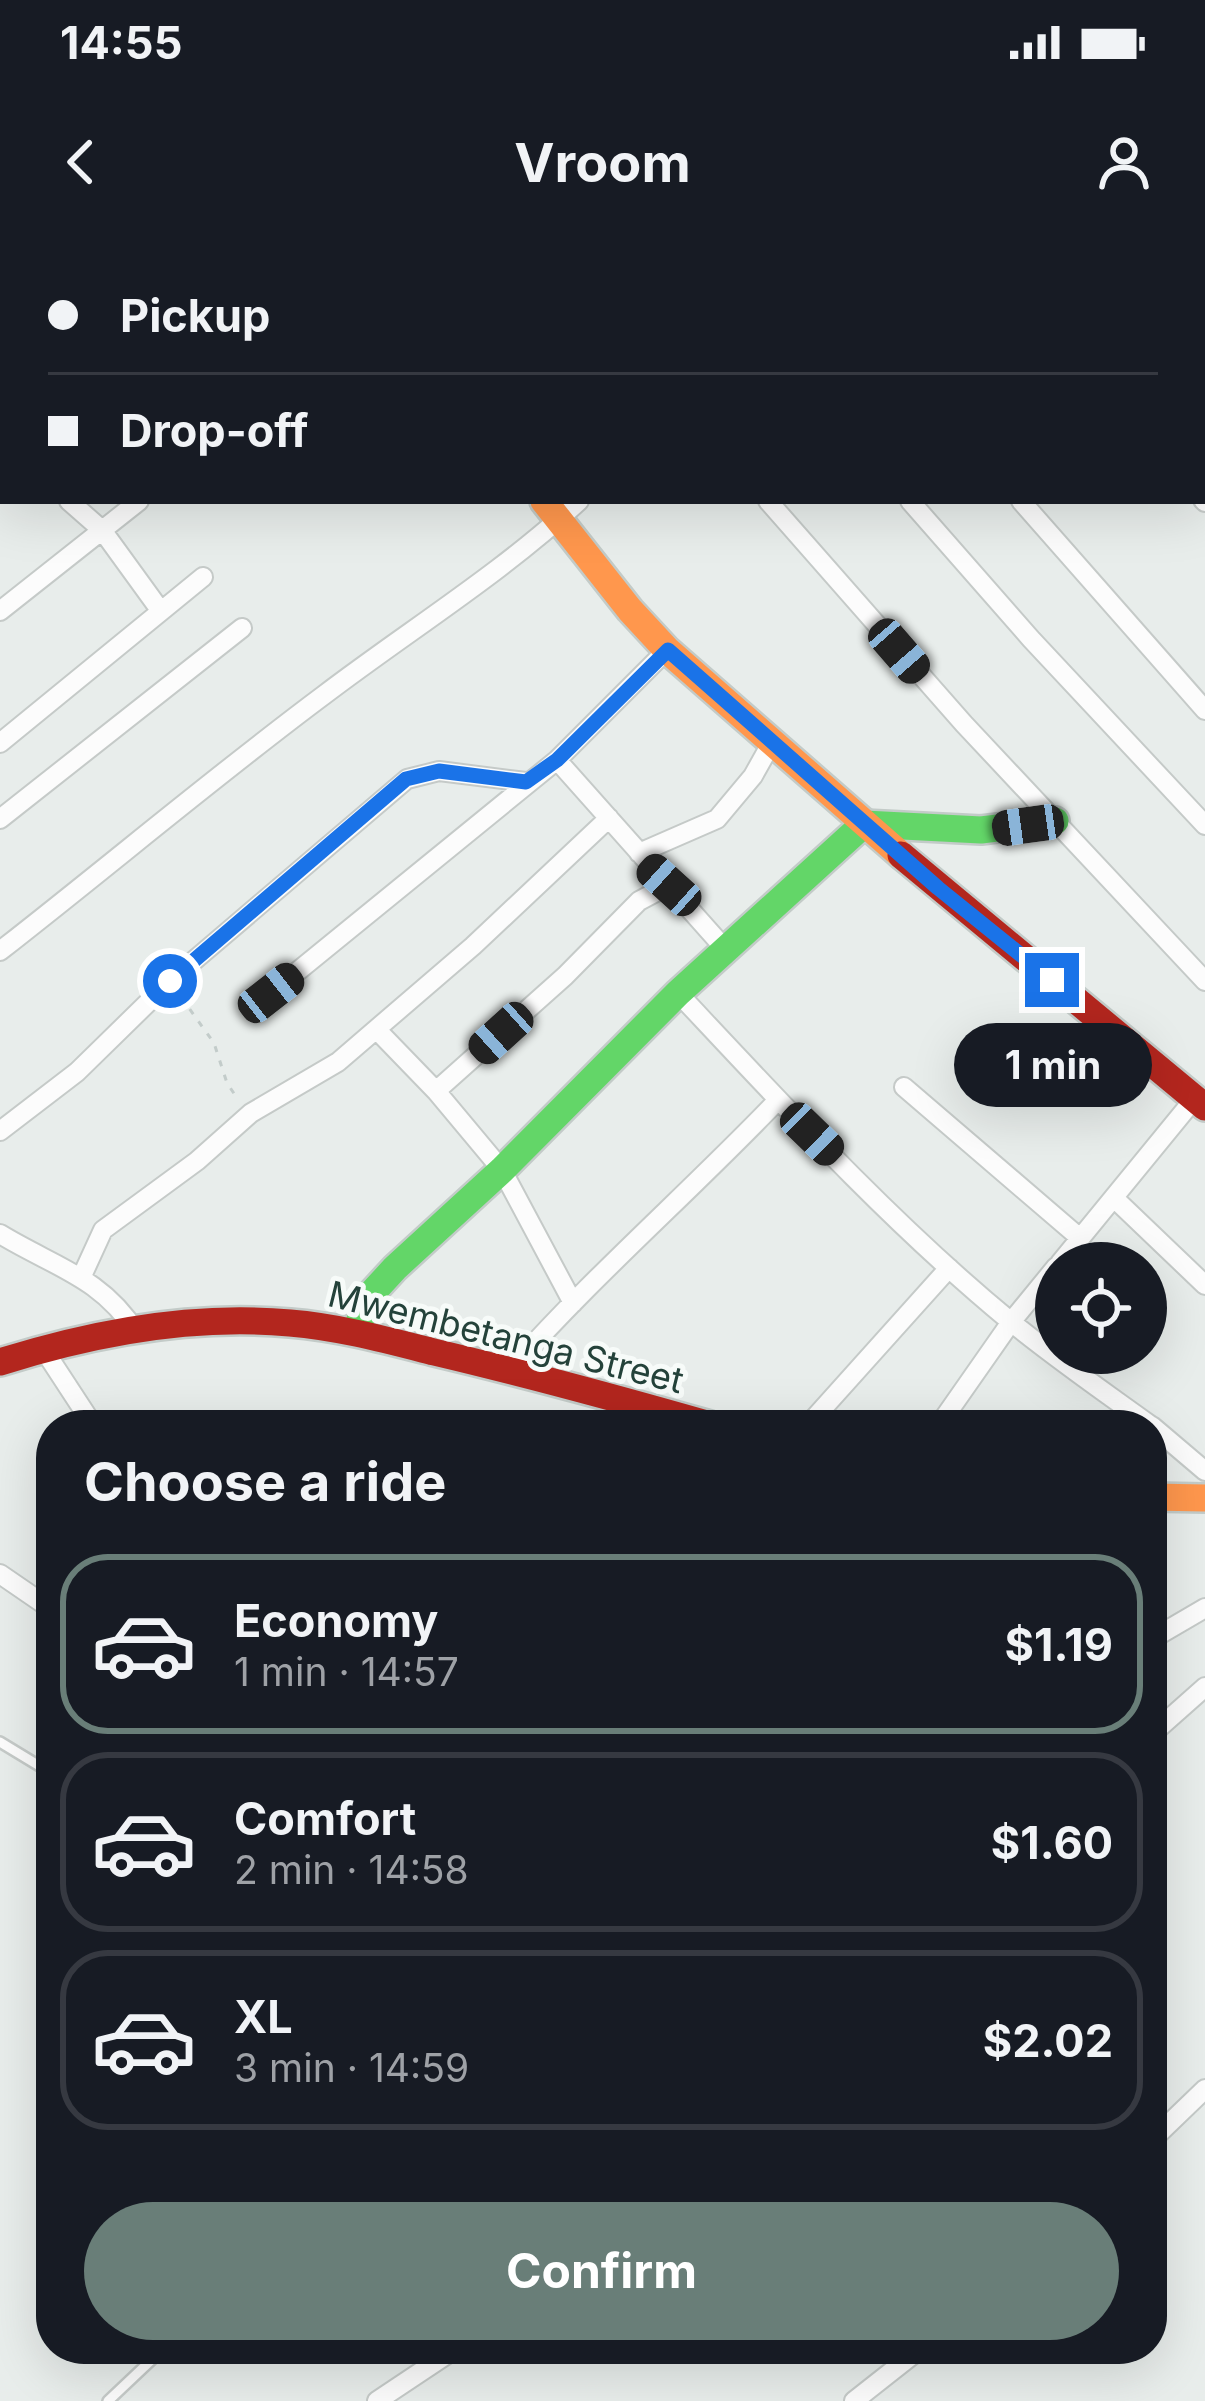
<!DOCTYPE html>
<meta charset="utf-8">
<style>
body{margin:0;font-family:Inter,sans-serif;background:#20242c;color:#f1f3f6;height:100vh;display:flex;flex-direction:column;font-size:45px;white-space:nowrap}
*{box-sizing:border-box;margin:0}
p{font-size:39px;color:#9ea1a6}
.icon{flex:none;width:66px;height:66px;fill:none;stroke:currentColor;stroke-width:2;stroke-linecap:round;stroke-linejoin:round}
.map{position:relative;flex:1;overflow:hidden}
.sheet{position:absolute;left:36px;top:1170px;width:1131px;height:954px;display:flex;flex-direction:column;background:#171b24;border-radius:48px;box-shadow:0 12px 48px #0002}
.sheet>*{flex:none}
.banner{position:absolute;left:0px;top:0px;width:1206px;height:264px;box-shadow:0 12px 48px #0002;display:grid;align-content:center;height:264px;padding:0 48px;background:#171b24}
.buttons{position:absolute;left:1035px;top:1002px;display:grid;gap:24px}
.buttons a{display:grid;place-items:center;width:132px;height:132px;border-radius:50%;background:#171b24;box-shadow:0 12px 48px #0002;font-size:60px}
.end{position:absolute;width:54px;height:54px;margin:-27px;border:15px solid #1a73e8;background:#fff;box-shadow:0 0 0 6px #fff}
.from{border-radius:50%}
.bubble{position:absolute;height:84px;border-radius:42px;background:#171b24;box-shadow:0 12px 48px #0002;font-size:39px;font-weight:700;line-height:84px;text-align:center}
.car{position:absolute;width:36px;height:72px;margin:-36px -18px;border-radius:15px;box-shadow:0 0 9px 3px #0007;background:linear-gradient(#222 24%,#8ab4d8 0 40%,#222 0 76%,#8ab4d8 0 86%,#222 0)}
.banner b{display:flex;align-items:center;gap:42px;height:114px;font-size:45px}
.banner b+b{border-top:3px solid #363941}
.banner i{width:30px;height:30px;background:#f1f3f6}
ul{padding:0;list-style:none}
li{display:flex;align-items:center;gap:36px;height:180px;margin:0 24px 18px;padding:0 24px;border:6px solid #363941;border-radius:48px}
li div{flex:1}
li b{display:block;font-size:45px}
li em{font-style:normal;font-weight:700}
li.current{border-color:#697e78}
li>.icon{width:108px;height:108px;stroke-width:1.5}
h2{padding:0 48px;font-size:54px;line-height:144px}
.button{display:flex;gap:24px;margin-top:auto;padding:24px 48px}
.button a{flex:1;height:138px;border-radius:72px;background:#697e78;color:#fff;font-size:48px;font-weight:700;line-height:138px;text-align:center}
.status{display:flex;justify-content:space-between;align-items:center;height:84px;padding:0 60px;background:#171b24;direction:ltr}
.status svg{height:33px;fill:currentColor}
header{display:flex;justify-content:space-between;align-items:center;height:156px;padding:0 48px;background:#171b24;font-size:54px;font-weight:700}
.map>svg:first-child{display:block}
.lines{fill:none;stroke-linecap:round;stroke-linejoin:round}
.lane-casing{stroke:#c5cac8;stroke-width:14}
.street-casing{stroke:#c5cac8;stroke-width:22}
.fast-casing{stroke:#c3cbc8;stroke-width:32}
.slow-casing{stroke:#c3cbc8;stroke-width:32}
.jam-casing{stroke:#c3cbc8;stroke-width:32}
.path{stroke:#c3ccca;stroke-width:3;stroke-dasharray:6 9;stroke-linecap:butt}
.lane{stroke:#fcfcfc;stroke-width:9}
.street{stroke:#fcfcfc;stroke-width:18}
.fast{stroke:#63d668;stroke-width:27}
.slow{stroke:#ff974d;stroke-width:27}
.jam{stroke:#b3261e;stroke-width:27}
.route{stroke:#1a73e8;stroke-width:15}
.labels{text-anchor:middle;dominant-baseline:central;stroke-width:10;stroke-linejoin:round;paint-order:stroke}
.street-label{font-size:36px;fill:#24423a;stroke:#f7fbf9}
</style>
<div class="status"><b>14:55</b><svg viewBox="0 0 49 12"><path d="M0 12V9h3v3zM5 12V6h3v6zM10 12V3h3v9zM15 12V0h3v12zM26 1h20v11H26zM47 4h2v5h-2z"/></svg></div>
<header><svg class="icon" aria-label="back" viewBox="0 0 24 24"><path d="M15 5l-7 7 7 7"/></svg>Vroom<svg class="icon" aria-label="person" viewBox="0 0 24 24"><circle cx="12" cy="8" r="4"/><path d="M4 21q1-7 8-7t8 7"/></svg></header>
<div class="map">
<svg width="1205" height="2161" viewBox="0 0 1205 2161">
<rect width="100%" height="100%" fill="#e8edeb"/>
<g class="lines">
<g class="lane-casing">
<path id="lane" d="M0,1502L51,1533
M108,2161L163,2109"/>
</g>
<g class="street-casing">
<path id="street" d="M103,0L106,3
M343,0L345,3
M690,0L693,3
M805,0L807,3
M979,0L982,3
M1087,0L1090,3
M249,3L252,0
M463,3L467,0
M0,76L3,79
M1203,138L1205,140
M0,204L3,202
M1203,260L1205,262
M69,261L102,290L160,370
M768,261L964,484L1205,741
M910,261L1031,399L1205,585
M1021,261L1205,470
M0,371L139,261
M0,503L203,337
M557,520L726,710
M0,579L242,388
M639,613L717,579L753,536L772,502
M0,711C109,626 214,537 324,455C408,391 502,333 579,261
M271,753L557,520L667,410
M678,753C784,866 891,983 1010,1081C1055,1118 1103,1151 1150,1185
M377,790L436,851L502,930L573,1063
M904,847L1080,998
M436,851L565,736L639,661L669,645
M0,891L77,832L170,741L407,539L439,531L526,542
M1114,958L1205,1045
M0,994C54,1027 101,1037 136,1092
M1060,1023L1195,858
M81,1038L103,990L197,921L251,873L338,822L473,706L609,578
M42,1107L93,1185
M510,1130C594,1035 690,952 778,860
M808,1185L949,1028
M939,1185L1011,1082L1056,1027
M1152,1186L1205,1231
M0,1334L51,1369
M1152,1399L1205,1368
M1152,1494L1205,1447
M1152,1900L1205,1849
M377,2161L455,2109
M854,2161L920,2109"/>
</g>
<g class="fast-casing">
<path id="fast" d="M355,1092L372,1053L395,1028L502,930L678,753L864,584L981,590L1055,581"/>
</g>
<g class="slow-casing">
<path id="slow" d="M544,261L630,370L667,410L901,615
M1152,1257L1205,1258"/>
</g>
<g class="jam-casing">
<path id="jam" d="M901,615L1205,867
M0,1122C92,1093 194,1074 290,1083C339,1087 387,1100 434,1112C527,1134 619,1159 710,1185"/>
</g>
<path class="path" d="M181,757L214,803L227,843L237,858"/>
<use href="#lane" class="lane"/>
<use href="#street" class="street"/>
<use href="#fast" class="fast"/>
<use href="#slow" class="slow"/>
<use href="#jam" class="jam"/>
</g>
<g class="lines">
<path class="route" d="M170,741L406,539L439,531L526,542L557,520L668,410L938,648L1052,740"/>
</g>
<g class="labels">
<g class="street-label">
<text transform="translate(506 1097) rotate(14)">Mwembetanga Street</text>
</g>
</g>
</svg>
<div class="buttons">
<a><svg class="icon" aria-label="locate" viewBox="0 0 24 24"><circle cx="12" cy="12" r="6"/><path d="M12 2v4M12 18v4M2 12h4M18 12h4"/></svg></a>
</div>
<i class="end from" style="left:170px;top:741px"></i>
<i class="end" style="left:1052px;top:740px"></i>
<div class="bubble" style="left:954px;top:783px;width:198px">1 min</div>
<i class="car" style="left:899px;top:411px;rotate:139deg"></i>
<i class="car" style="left:1028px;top:585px;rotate:262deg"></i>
<i class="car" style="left:669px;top:645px;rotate:312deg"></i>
<i class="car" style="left:271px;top:753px;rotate:52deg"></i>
<i class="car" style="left:501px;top:793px;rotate:228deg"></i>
<i class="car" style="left:812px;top:894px;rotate:134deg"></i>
<div class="banner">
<b><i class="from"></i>Pickup</b>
<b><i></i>Drop-off</b>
</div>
<section class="sheet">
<h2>Choose a ride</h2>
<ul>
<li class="current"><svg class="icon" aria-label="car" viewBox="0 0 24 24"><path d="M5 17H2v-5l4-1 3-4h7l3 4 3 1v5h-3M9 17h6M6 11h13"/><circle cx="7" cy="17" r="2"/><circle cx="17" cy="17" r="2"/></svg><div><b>Economy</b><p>1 min · 14:57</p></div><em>$1.19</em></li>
<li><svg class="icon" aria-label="car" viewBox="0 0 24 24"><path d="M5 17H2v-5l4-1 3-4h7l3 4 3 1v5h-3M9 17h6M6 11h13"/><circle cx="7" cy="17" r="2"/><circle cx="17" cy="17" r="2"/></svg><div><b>Comfort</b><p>2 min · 14:58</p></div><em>$1.60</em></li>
<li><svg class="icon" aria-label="car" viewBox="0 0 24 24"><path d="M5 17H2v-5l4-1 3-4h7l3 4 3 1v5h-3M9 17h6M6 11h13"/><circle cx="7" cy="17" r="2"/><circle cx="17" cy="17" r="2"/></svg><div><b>XL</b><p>3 min · 14:59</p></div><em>$2.02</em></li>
</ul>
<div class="button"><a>Confirm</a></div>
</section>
</div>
